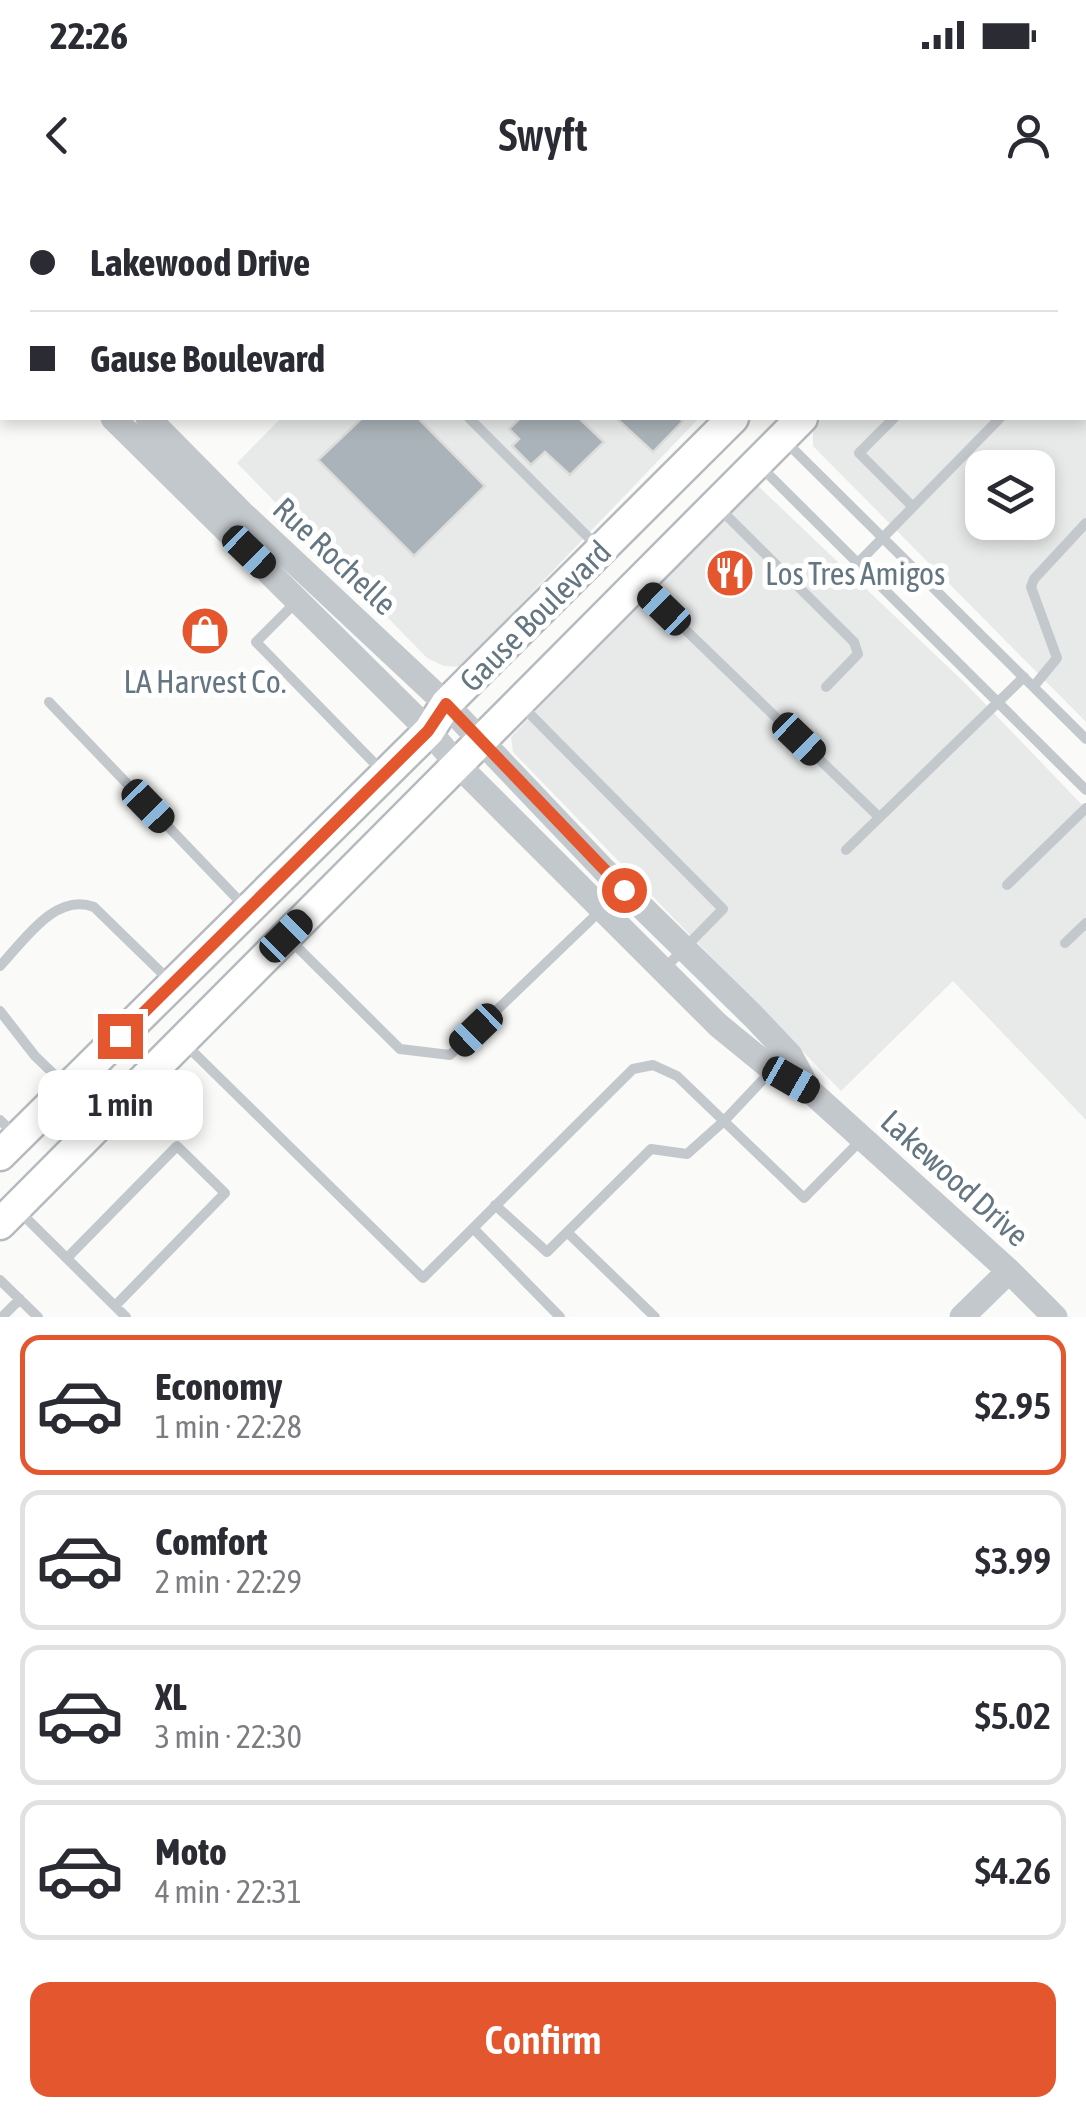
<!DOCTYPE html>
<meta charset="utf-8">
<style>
body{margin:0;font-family:"Asap Condensed",sans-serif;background:#f7f7f7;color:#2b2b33;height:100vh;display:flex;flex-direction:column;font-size:38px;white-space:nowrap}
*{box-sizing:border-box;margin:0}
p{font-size:32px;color:#7c7c81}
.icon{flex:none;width:55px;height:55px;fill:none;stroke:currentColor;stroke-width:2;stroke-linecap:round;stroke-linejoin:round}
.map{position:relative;height:1117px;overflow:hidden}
.panel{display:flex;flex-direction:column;background:#fff;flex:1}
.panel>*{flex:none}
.top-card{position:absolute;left:0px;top:0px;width:1088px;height:220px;box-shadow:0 5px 15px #0003;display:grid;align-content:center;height:220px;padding:0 30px;background:#fff}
.controls{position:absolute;left:965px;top:250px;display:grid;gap:20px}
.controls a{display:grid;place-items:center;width:90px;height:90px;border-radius:20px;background:#fff;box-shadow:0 5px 15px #0003;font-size:50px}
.end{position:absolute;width:45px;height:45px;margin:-22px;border:12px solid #e4572e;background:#fff;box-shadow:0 0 0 5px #fff}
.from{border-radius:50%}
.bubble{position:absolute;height:70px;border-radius:20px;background:#fff;box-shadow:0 5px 15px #0003;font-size:32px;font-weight:600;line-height:70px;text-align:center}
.car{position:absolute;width:30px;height:60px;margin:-30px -15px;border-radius:12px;box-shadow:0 0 8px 2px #0007;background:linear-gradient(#222 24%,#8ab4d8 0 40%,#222 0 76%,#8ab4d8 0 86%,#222 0)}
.top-card b{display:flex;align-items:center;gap:35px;height:95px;font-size:38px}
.top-card b+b{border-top:2px solid #e1e1e2}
.top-card i{width:25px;height:25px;background:#2b2b33}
ul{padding:18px 0 0;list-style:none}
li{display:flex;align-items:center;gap:30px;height:140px;margin:0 20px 15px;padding:0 10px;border:5px solid #e1e1e2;border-radius:20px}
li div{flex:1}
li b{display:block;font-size:38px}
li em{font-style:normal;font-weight:600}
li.current{border-color:#e4572e}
li>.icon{width:90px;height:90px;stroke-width:1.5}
.cta{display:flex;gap:20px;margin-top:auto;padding:20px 30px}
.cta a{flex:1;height:115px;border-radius:20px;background:#e4572e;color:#fff;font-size:40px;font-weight:600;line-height:115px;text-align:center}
.status{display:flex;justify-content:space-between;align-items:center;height:70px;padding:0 50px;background:#fff;direction:ltr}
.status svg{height:28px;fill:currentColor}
header{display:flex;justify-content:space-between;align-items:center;height:130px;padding:0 30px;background:#fff;font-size:45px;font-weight:600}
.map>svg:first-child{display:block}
.built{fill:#e8e9e9;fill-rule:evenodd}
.building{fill:#aab3b9;stroke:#dcdcda;stroke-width:2.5}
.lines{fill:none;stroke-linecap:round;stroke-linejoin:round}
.primary-casing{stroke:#b5babe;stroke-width:35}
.service{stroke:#c3c8cc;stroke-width:10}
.minor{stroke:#c3c8cc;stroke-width:20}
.tertiary{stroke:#c3c8cc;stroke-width:25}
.primary{stroke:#fff;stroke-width:30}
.route{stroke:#e4572e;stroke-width:12}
.labels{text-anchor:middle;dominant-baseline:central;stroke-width:10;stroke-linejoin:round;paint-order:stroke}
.street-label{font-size:32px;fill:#657683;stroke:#fff}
.poi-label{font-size:32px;fill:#657683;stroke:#fff;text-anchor:start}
</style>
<div class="status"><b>22:26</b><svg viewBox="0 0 49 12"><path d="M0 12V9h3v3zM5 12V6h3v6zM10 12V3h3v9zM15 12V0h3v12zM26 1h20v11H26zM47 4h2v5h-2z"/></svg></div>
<header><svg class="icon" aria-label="back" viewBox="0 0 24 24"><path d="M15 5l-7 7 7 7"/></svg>Swyft<svg class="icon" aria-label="person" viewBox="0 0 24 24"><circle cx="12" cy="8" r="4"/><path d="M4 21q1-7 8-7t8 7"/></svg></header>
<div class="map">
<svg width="1086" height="1117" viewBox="0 0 1086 1117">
<rect width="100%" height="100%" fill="#fafaf8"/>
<path class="built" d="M1085,212L1086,213V522L813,246V231L821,218H1085ZM982,268H1038V322H982Z
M281,218H699L461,467L444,466L427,458L237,263Z
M755,283L966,484L1086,609V920L953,781L841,891L513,552L511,537Z"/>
<path class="building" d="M362,218H418L485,286L414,356L318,260Z
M520,218H579L604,242L570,275L545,252L531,265L512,246L519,239L509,229Z
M616,218H679L683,221L653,252Z"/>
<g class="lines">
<g class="primary-casing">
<path id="primary" d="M945,2L947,0
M1013,2L1016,0
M0,955L429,531L446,504L733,218
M0,1024L802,218"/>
</g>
<path class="service" d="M653,0L656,2
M830,0L832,2
M917,0L918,2
M1085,40L1086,39
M1085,115L1086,116
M469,218L599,348
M894,218L859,253L913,307
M785,241L1086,539
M758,264L1086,590
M720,309L854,442L858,454L826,487
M858,363L1000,218
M638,384L879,617
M297,401L256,442L382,571
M1034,486L1057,458L1031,387L1034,379L1086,323
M49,502L247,709
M523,507L723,709L664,769
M846,650L1024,477
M1007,685L1086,608
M290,740L400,849L450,855L600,711
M1065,743L1086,723
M0,766C24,741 55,692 94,707L172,783
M0,811L35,856L65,885
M186,845L423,1078L633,869L653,865L677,876L804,998L861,940
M0,920L17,937
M495,1005L547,1052L651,949L687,954L724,921L772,870
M20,1012L126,1117
M473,1028L560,1117
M567,1032L655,1117
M67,1058L177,946L225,993L115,1106
M0,1080L38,1117
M2,1117L20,1099"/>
<path class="minor" d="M1085,180L1086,181"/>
<path class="tertiary" d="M0,68L2,71
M0,106L2,109
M113,218L429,531L457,564L718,825L773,870L809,890L1009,1071L1055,1117
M148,218L242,313L446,504L605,671L753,816L790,855L809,890
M962,1117L1009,1071"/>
<use href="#primary" class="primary"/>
</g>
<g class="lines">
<path class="route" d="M120,836L428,531L446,504L624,690"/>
</g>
<defs>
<g id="restaurant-disc" transform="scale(2.5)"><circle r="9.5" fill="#e4572e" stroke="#fff"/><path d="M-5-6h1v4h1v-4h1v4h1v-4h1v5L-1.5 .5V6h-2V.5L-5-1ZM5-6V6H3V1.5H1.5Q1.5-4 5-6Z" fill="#fff"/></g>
<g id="shop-disc" transform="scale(2.5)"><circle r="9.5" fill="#e4572e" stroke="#fff"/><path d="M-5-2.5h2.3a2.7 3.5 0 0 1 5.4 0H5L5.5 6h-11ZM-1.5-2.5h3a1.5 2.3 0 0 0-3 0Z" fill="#fff"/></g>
</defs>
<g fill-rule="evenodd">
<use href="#restaurant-disc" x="730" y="373"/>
<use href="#shop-disc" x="205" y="431"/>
</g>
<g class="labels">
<g class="street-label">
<text transform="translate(335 356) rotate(43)">Rue Rochelle</text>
<text transform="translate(535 416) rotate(-45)">Gause Boulevard</text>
<text transform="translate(955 978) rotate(42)">Lakewood Drive</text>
</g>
<g class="poi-label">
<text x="765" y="373">Los Tres Amigos</text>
<text x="205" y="481" text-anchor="middle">LA Harvest Co.</text>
</g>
</g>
</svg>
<div class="controls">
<a><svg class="icon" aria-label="layers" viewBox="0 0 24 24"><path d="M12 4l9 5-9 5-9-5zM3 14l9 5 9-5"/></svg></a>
</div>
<i class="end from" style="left:624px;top:690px"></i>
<i class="end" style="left:120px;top:836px"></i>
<div class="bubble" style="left:38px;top:870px;width:165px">1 min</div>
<i class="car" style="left:249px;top:352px;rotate:134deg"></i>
<i class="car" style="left:664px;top:409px;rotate:314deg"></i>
<i class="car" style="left:799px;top:539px;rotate:134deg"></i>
<i class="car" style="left:148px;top:606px;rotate:136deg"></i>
<i class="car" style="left:286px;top:736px;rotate:45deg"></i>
<i class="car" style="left:476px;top:830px;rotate:226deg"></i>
<i class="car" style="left:791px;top:880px;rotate:120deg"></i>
<div class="top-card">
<b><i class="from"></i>Lakewood Drive</b>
<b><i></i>Gause Boulevard</b>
</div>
</div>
<section class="panel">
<ul>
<li class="current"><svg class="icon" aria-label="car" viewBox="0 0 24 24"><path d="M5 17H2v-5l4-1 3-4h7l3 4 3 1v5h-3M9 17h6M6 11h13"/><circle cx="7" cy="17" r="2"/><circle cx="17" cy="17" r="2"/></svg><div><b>Economy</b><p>1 min · 22:28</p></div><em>$2.95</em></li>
<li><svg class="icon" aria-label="car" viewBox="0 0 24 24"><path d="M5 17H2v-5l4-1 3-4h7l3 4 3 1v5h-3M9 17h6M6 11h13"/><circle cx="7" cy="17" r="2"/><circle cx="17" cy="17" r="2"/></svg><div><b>Comfort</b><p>2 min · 22:29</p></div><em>$3.99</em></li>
<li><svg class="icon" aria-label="car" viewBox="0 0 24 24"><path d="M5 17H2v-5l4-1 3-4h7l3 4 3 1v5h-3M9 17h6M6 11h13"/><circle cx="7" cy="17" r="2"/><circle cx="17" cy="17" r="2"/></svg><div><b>XL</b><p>3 min · 22:30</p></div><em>$5.02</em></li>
<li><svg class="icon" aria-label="car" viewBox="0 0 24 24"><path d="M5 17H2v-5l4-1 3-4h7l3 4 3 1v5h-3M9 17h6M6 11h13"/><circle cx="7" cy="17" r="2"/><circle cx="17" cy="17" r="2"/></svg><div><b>Moto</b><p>4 min · 22:31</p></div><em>$4.26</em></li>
</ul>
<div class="cta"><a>Confirm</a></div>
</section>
